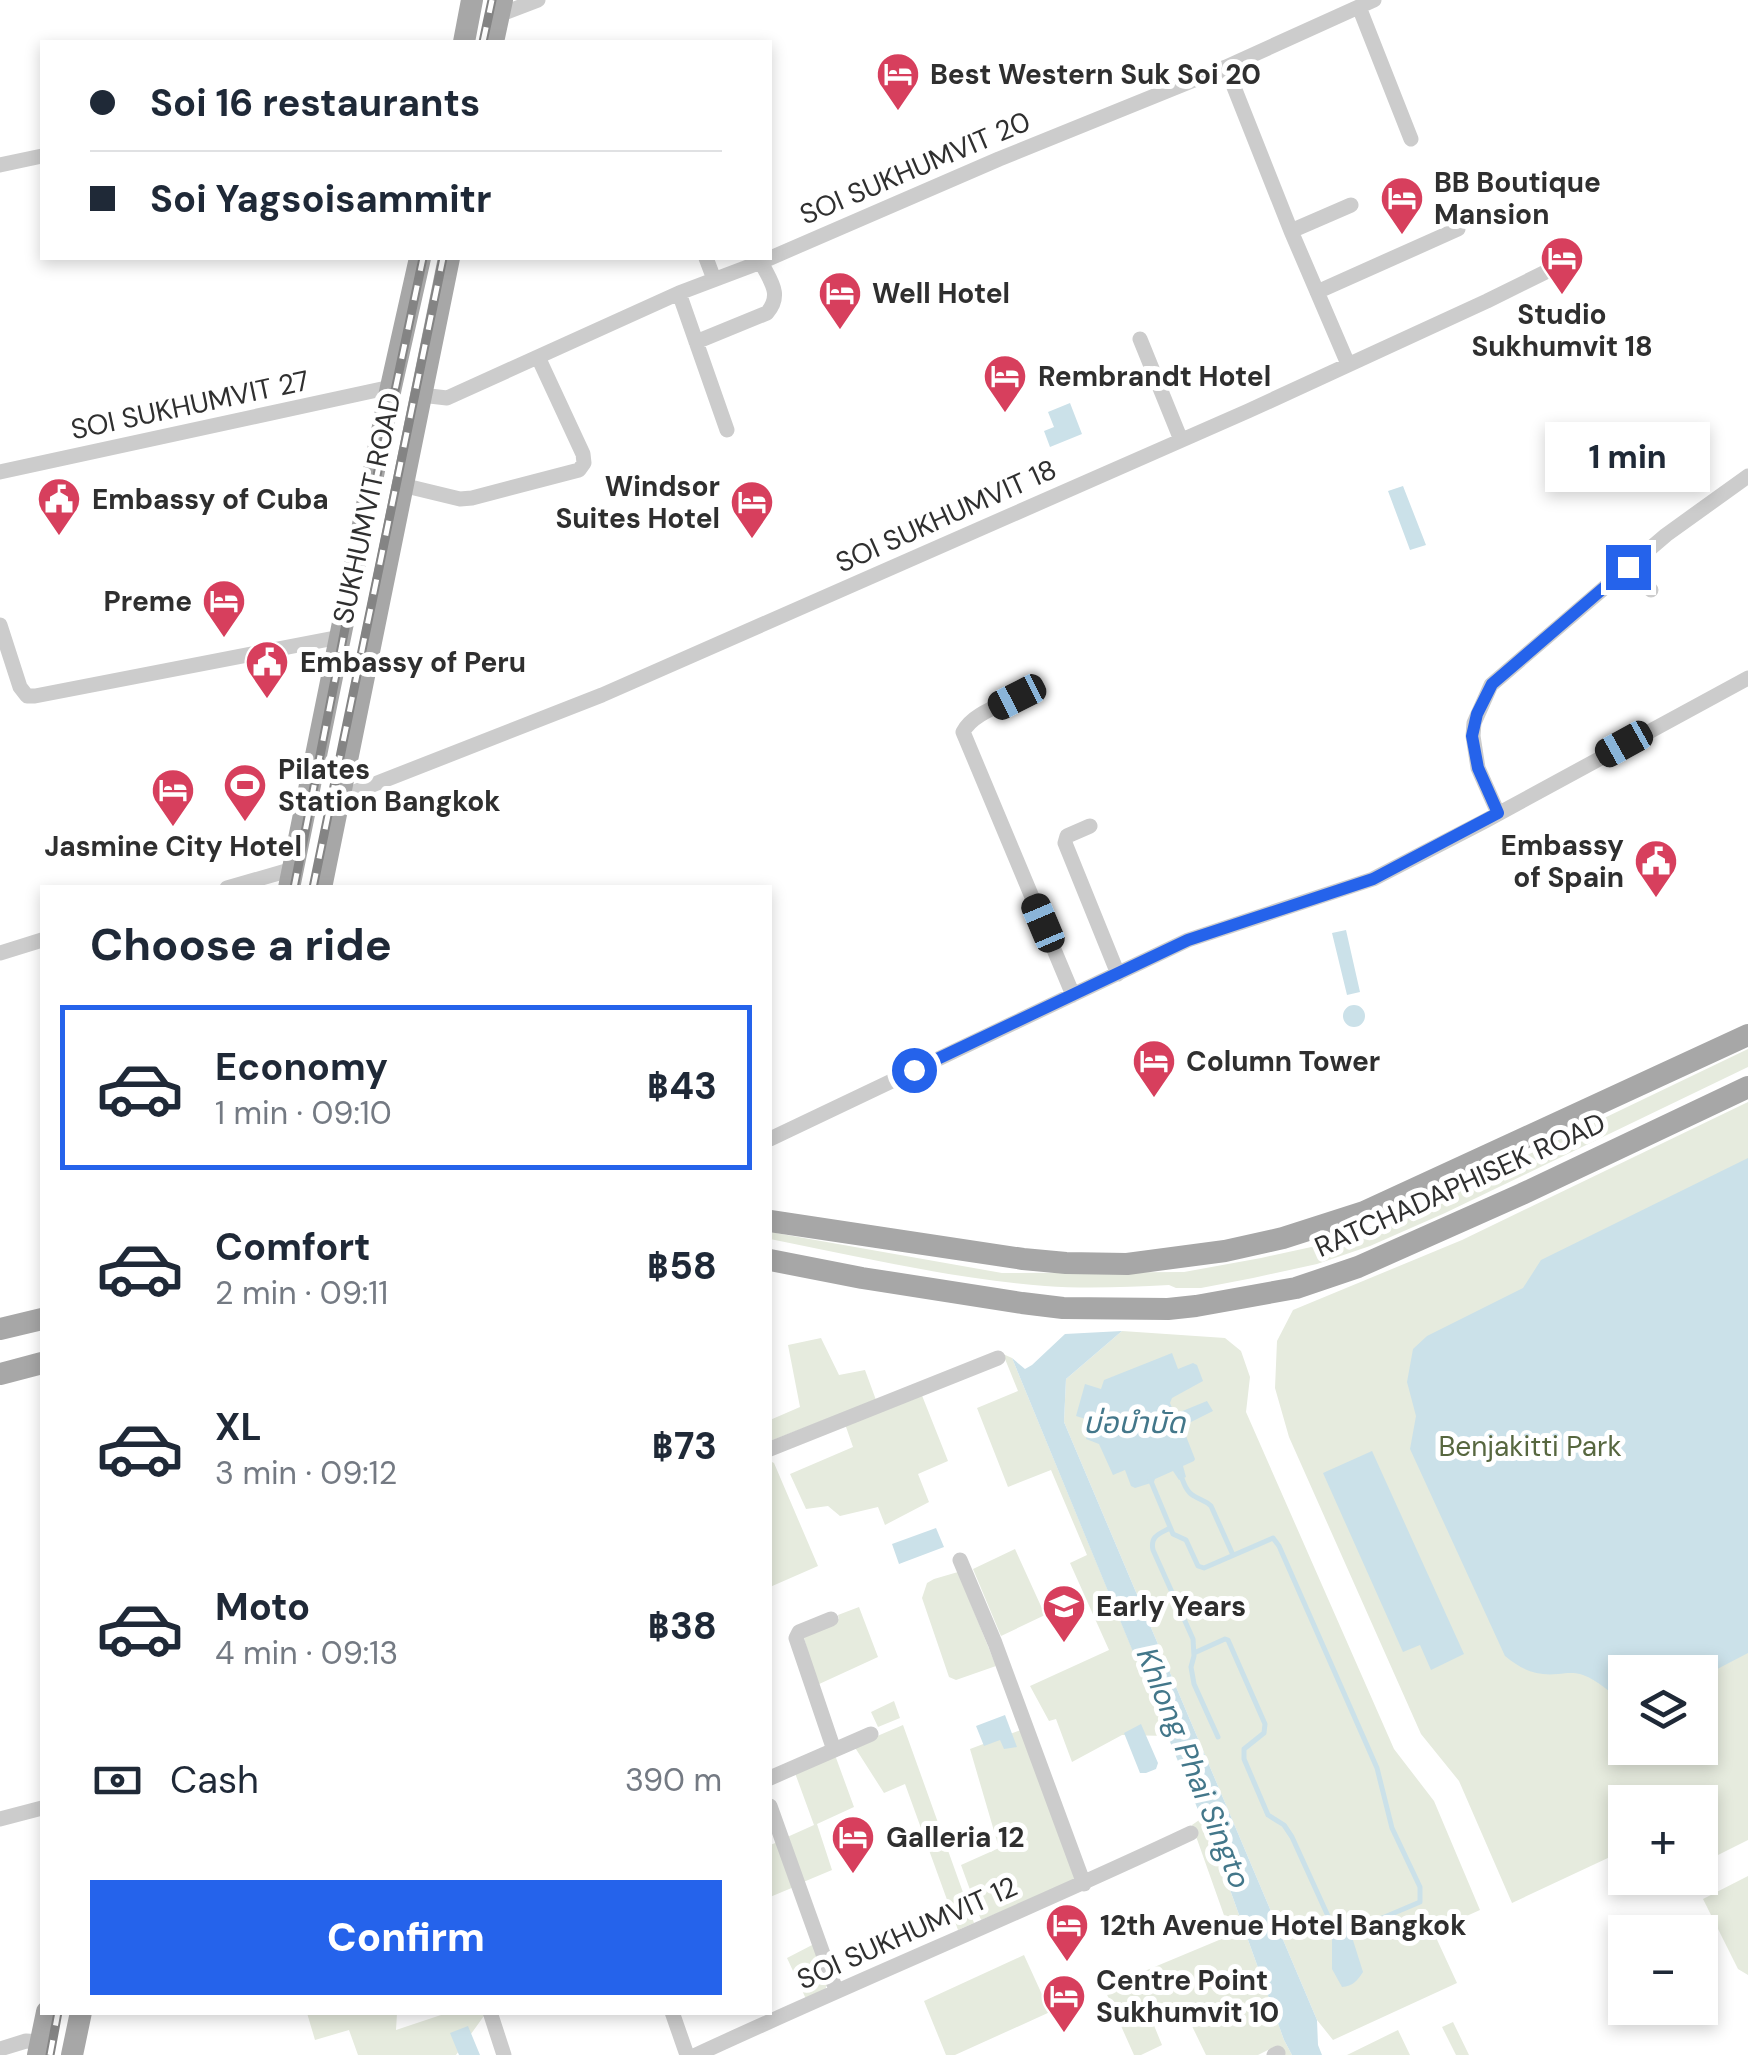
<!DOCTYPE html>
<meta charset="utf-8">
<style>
body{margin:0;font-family:"DM Sans","Noto Sans Thai",sans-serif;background:#f2f2f3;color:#1f2937;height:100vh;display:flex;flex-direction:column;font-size:38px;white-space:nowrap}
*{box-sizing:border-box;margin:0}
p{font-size:32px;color:#747a83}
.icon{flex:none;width:55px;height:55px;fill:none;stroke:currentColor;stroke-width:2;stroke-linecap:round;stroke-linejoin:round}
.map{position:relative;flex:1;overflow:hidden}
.panel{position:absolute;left:40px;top:885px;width:732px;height:1130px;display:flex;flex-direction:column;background:#fff;border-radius:0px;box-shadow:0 5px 15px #0003}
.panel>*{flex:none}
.top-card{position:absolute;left:40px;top:40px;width:732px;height:220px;border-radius:0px;box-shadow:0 5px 15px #0003;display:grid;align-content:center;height:220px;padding:0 50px;background:#fff}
.buttons{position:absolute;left:1608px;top:1655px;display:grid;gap:20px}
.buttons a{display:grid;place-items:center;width:110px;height:110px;border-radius:0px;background:#fff;box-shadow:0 5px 15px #0003;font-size:50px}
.end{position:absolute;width:45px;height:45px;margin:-22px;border:12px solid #2563eb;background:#fff;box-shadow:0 0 0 5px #fff}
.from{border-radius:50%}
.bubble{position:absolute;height:70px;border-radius:0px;background:#fff;box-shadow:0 5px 15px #0003;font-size:32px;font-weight:800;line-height:70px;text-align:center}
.car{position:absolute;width:30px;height:60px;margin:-30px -15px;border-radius:12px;box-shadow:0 0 8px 2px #0007;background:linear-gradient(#222 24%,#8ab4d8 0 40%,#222 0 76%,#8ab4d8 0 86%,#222 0)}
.top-card b{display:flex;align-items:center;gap:35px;height:95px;font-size:38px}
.top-card b+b{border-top:2px solid #e0e1e3}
.top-card i{width:25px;height:25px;background:#1f2937}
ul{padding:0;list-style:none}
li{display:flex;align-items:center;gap:30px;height:165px;margin:0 20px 15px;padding:0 30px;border:5px solid transparent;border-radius:0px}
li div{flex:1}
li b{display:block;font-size:38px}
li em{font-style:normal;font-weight:800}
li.on{border-color:#2563eb}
li>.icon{width:90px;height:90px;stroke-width:1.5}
h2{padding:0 50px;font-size:45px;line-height:120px}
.pay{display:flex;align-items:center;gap:25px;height:110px;padding:0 50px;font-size:38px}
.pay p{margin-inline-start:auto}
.action{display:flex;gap:20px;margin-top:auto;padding:20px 50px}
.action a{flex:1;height:115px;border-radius:0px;background:#2563eb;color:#fff;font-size:40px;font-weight:800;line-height:115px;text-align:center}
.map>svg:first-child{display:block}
.green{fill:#e6ebde;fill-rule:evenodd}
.water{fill:#cbe1e9}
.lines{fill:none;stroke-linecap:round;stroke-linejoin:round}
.stream{stroke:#cbe1e9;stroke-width:5}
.minor{stroke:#ccc;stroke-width:15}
.primary{stroke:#a7a7a7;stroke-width:22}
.rail-casing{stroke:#848484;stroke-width:9}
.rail{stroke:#fff;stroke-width:5;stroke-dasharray:15;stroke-linecap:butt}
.route{stroke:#2563eb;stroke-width:12}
.labels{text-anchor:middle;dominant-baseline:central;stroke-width:10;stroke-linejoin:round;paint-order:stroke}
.poi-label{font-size:28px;font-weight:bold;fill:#2f2f2f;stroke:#fff;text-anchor:start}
.street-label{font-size:28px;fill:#2f2f2f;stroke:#fff}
.park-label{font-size:28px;fill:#57673f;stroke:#fff}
.water-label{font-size:30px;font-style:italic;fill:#43778a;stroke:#fff}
</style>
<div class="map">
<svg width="1748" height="2055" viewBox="0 0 1748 2055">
<rect width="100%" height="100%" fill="#fff"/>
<path class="green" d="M1748,1049V1067L1445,1213L1370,1246L1317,1264L1253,1278L1201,1288H1176L1169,1285C1128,1287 1086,1289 1045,1286C953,1279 861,1257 770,1239V1232L1002,1273L1184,1272L1261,1258L1316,1246L1394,1219Z
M1748,1102V1840L1700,1864V1802H1625V1850L1512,1903L1459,1781L1421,1734L1289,1437L1275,1388L1277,1341L1293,1310L1462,1240ZM1625,1672H1700V1748H1625Z
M1122,1331L1225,1338L1241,1351L1250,1377L1246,1412L1394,1749L1434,1801L1480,1910L1433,1931L1457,1983L1333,2040L1317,2020L1064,1422L1066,1379Z
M821,1338L839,1375L865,1370L876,1400L770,1441V1420L800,1407L788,1345Z
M1003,1354L1012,1358L1168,1736L1122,1735L1072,1762L1056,1719L1049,1721L1030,1686L1109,1650L1070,1563L1087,1555L1051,1470L1008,1487L977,1408L1018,1391Z
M921,1393L948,1461L918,1474L929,1502L885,1525L878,1507L840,1516L828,1506L806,1509L790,1474L853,1447L845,1424Z
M770,1461L774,1463L818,1566L770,1587Z
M1015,1549L1045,1615L1001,1636L973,1569Z
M958,1572L996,1666L956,1680L949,1677L922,1598L927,1583L934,1579Z
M859,1607L878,1657L817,1685L803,1634L839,1619L838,1615Z
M894,1701L900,1718L878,1727L871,1712Z
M903,1725L974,1923L958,1930L905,1784L884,1793L854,1746Z
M1021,1730L1077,1880L981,1920L961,1865L999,1848L970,1749Z
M835,1755L854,1807L817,1824L832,1870L801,1883L785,1838L814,1825L795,1773Z
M1202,1818L1224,1873L1284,2040L1292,2055H1278L1276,2046L1258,2055H1206L1191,2024L1153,2023L1162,2045L1141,2055H1134L1104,1988L1231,1935L1192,1825Z
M778,1842L794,1887L770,1897V1845Z
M1748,1876V1975L1738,1969L1703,1899Z
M814,1944L828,1982L825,1990L806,1999L787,1958Z
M1024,1955L1050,2012L955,2055H946L924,2001Z
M307,2013H397L396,2030L447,2013H486L456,2055H358L349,2030L315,2040Z
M1453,2022L1469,2055H1456L1442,2027Z
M1398,2030L1410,2055H1347Z"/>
<path class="water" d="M1070,403L1082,434L1050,447L1044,431L1054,427L1048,412Z
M1403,486L1426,545L1410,550L1388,491Z
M1346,930L1360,992L1347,995L1332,933Z
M1343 1016a11 11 0 1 1 22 0a11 11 0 1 1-22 0Z
M1748,1158V1653L1700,1678V1672H1625V1701C1610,1694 1598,1680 1583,1675C1575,1672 1567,1673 1558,1674C1536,1676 1522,1670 1505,1656L1410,1449L1416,1416L1407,1382L1413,1349L1427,1336L1523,1288L1541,1260Z
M1122,1331L1066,1379L1064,1422L1317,2020L1318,2045L1322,2055H1292L1284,2040L1224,1873L1012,1358L1025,1369L1032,1365L1065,1334Z
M1172,1353L1178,1369L1193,1363L1197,1365L1203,1381L1172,1398L1170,1403L1173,1410L1180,1412L1207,1401L1213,1411L1185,1425L1184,1431L1195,1459L1194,1461L1183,1466L1186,1477L1179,1480L1173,1471L1155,1479L1154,1482L1135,1488L1131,1486L1125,1470L1113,1475L1099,1444L1086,1439L1092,1421L1076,1416L1085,1384L1101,1389L1104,1380Z
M1372,1451L1464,1654L1431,1670L1420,1645L1403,1652L1323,1473Z
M936,1528L944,1547L899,1564L892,1544Z
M1005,1715L1017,1747L1004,1749L1000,1740L984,1746L976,1726Z
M1141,1724L1158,1763L1156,1769L1146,1773H1140L1124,1733Z
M1327,1922L1351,1925L1362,1922L1366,1930L1352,1937L1363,1972C1357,1981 1353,1986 1342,1987L1332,1969V1935Z
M468,2026L480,2055H459L450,2033Z"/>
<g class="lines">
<path class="stream" d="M1180,1473C1183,1481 1186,1492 1194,1496C1200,1500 1205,1500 1211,1506L1233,1555
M1150,1479L1173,1534L1186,1540L1198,1566L1204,1568L1273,1538L1279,1546L1377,1768L1392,1828L1420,1887V1902L1361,1927
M1170,1528C1159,1534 1150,1536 1153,1550L1193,1639L1194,1656L1191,1667L1194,1684L1218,1737
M1194,1653L1225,1639L1228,1640L1265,1724L1264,1733L1244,1749V1759L1268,1815L1284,1825L1292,1837L1333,1927"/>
<path class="minor" d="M1359,7L1411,139
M499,15L538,0
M1226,67L1291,231L1348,364
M0,165L42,156
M1291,231L1351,205
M706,258L714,279
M1317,292L1458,229
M679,293L727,430
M1140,339L1181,440
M696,342L767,313C783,294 770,281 761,262
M421,395L447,398L679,293L761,262L999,159L1226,67L1374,0
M0,472L391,387
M402,485L460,499L472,498L579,470L584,463L583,454L538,357
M1628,567L1651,590
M0,625L20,687L27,696H35L340,637
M1017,697C999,706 972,714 963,732L1073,995
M339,798L602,695L1248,411L1487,301L1566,262
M1498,813L1478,768L1473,736L1474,723L1491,685L1666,535L1748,476
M1090,826L1067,836L1065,843L1118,974
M227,888L293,869
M0,953L42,940
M770,1139L1188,940L1373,879L1485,821L1748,678
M770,1449L998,1358
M960,1560L995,1643L1084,1884
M831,1619L799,1632L796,1638L834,1750
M770,1778L871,1734
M770,1806L836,1990
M0,1819L42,1808
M490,2012L504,2055
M672,2012L687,2055
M0,2049L26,2041L41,2042
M696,2055C860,1979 1028,1910 1191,1833
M1274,2055L1278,2053"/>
<path class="primary" d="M464,42L472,0
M493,42L502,0
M289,888L391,387L420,258
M321,888L449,258
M770,1221L1023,1259L1066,1263L1127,1264L1225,1251L1283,1238L1364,1212L1748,1035
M770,1260L862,1278L1022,1303L1063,1308L1168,1309L1196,1306L1296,1288L1358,1267L1522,1194L1748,1087
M0,1329L42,1319
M0,1374L42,1363
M38,2055L47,2012
M72,2055L81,2012"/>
<g class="rail-casing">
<path id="rail" d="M483,42L492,0
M294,888L350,603L423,258
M313,888L443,258
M50,2055L58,2012"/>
</g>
<use href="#rail" class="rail"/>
</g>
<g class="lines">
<path class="route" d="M914,1070L1188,940L1373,879L1498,813L1478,768L1472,736L1477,714L1492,684L1628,567"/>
</g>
<defs>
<g id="hotel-pin" transform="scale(2.25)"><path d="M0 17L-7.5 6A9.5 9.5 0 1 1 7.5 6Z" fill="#d73f5d" stroke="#fff"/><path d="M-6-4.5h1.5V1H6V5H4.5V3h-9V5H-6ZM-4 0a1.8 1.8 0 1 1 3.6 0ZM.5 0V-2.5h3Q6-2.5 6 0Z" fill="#fff"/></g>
<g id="civic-pin" transform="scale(2.25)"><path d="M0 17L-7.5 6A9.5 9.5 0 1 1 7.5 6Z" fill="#d73f5d" stroke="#fff"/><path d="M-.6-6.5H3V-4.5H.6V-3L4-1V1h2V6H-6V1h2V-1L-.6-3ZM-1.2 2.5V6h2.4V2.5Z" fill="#fff"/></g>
<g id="stadium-pin" transform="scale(2.25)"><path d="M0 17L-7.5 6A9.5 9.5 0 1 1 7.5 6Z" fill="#d73f5d" stroke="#fff"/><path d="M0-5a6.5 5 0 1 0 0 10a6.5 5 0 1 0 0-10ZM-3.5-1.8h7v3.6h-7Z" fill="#fff"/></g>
<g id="school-pin" transform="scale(2.25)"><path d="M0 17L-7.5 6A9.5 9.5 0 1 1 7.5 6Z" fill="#d73f5d" stroke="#fff"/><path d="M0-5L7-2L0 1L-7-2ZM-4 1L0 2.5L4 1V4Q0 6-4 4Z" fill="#fff"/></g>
</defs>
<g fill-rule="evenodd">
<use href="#hotel-pin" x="898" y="74"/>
<use href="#hotel-pin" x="1402" y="198"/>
<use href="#hotel-pin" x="1562" y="258"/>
<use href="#hotel-pin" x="840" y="293"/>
<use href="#hotel-pin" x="1005" y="376"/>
<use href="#civic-pin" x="59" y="499"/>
<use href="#hotel-pin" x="752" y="502"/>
<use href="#hotel-pin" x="224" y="601"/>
<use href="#civic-pin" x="267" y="662"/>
<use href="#stadium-pin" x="245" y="785"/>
<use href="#hotel-pin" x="173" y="790"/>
<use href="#civic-pin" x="1656" y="861"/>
<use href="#hotel-pin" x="1154" y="1061"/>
<use href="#school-pin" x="1064" y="1606"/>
<use href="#hotel-pin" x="853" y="1837"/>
<use href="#hotel-pin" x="1067" y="1925"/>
<use href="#hotel-pin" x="1064" y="1996"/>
</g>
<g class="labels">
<g class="poi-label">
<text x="930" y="74">Best Western Suk Soi 20</text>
<text x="1434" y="182">BB Boutique<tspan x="1434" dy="32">Mansion</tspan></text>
<text x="872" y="293">Well Hotel</text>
<text x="1562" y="314" text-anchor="middle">Studio<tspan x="1562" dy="32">Sukhumvit 18</tspan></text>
<text x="1038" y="376">Rembrandt Hotel</text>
<text x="720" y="486" text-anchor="end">Windsor<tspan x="720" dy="32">Suites Hotel</tspan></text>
<text x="92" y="499">Embassy of Cuba</text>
<text x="192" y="601" text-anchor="end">Preme</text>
<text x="300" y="662">Embassy of Peru</text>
<text x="278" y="769">Pilates<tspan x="278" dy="32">Station Bangkok</tspan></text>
<text x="1624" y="845" text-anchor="end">Embassy<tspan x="1624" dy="32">of Spain</tspan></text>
<text x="173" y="846" text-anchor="middle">Jasmine City Hotel</text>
<text x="1186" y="1061">Column Tower</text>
<text x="1096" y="1606">Early Years</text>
<text x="886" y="1837">Galleria 12</text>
<text x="1100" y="1925">12th Avenue Hotel Bangkok</text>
<text x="1096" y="1980">Centre Point<tspan x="1096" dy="32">Sukhumvit 10</tspan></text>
</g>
<g class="street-label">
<text transform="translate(915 168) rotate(-23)">SOI SUKHUMVIT 20</text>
<text transform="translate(190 405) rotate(-12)">SOI SUKHUMVIT 27</text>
<text transform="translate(367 508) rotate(-78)">SUKHUMVIT ROAD</text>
<text transform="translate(946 516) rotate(-24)">SOI SUKHUMVIT 18</text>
<text transform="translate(1460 1185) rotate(-24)">RATCHADAPHISEK ROAD</text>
<text transform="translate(907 1933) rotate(-24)">SOI SUKHUMVIT 12</text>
</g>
<g class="park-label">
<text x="1530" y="1446">Benjakitti Park</text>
</g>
<g class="water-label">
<text x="1134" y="1422">บ่อบำบัด</text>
<text transform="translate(1194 1768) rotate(68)">Khlong Phai Singto</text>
</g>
</g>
</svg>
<div class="buttons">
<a><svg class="icon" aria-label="layers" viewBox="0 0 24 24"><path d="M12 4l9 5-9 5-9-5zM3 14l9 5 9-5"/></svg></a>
<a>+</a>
<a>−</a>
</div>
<i class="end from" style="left:914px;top:1070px"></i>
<i class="end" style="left:1628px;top:567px"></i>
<div class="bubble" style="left:1545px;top:422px;width:165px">1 min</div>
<i class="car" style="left:1017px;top:697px;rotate:243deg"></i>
<i class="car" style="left:1624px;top:744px;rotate:241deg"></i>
<i class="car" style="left:1043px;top:923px;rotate:337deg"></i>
<div class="top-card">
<b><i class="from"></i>Soi 16 restaurants</b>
<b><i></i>Soi Yagsoisammitr</b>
</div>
<section class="panel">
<h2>Choose a ride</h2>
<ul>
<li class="on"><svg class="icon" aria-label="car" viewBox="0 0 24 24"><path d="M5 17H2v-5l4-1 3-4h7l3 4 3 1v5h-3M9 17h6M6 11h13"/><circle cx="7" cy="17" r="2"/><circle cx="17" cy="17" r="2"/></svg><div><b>Economy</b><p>1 min · 09:10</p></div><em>฿43</em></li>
<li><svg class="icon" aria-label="car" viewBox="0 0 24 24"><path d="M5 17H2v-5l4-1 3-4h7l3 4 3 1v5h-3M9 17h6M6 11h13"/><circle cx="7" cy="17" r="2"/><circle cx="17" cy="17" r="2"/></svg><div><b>Comfort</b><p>2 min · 09:11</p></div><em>฿58</em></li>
<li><svg class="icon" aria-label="car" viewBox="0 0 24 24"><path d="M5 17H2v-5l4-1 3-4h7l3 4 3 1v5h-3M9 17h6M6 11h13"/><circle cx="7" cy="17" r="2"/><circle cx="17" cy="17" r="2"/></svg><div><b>XL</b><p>3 min · 09:12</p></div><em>฿73</em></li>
<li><svg class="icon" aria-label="car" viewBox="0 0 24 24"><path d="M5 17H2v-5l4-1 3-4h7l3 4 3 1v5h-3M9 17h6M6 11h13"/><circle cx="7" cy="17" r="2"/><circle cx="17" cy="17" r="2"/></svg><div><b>Moto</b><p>4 min · 09:13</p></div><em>฿38</em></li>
</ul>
<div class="pay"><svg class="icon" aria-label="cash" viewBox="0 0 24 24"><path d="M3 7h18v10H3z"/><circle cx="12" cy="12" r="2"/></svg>Cash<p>390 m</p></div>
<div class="action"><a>Confirm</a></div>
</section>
</div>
